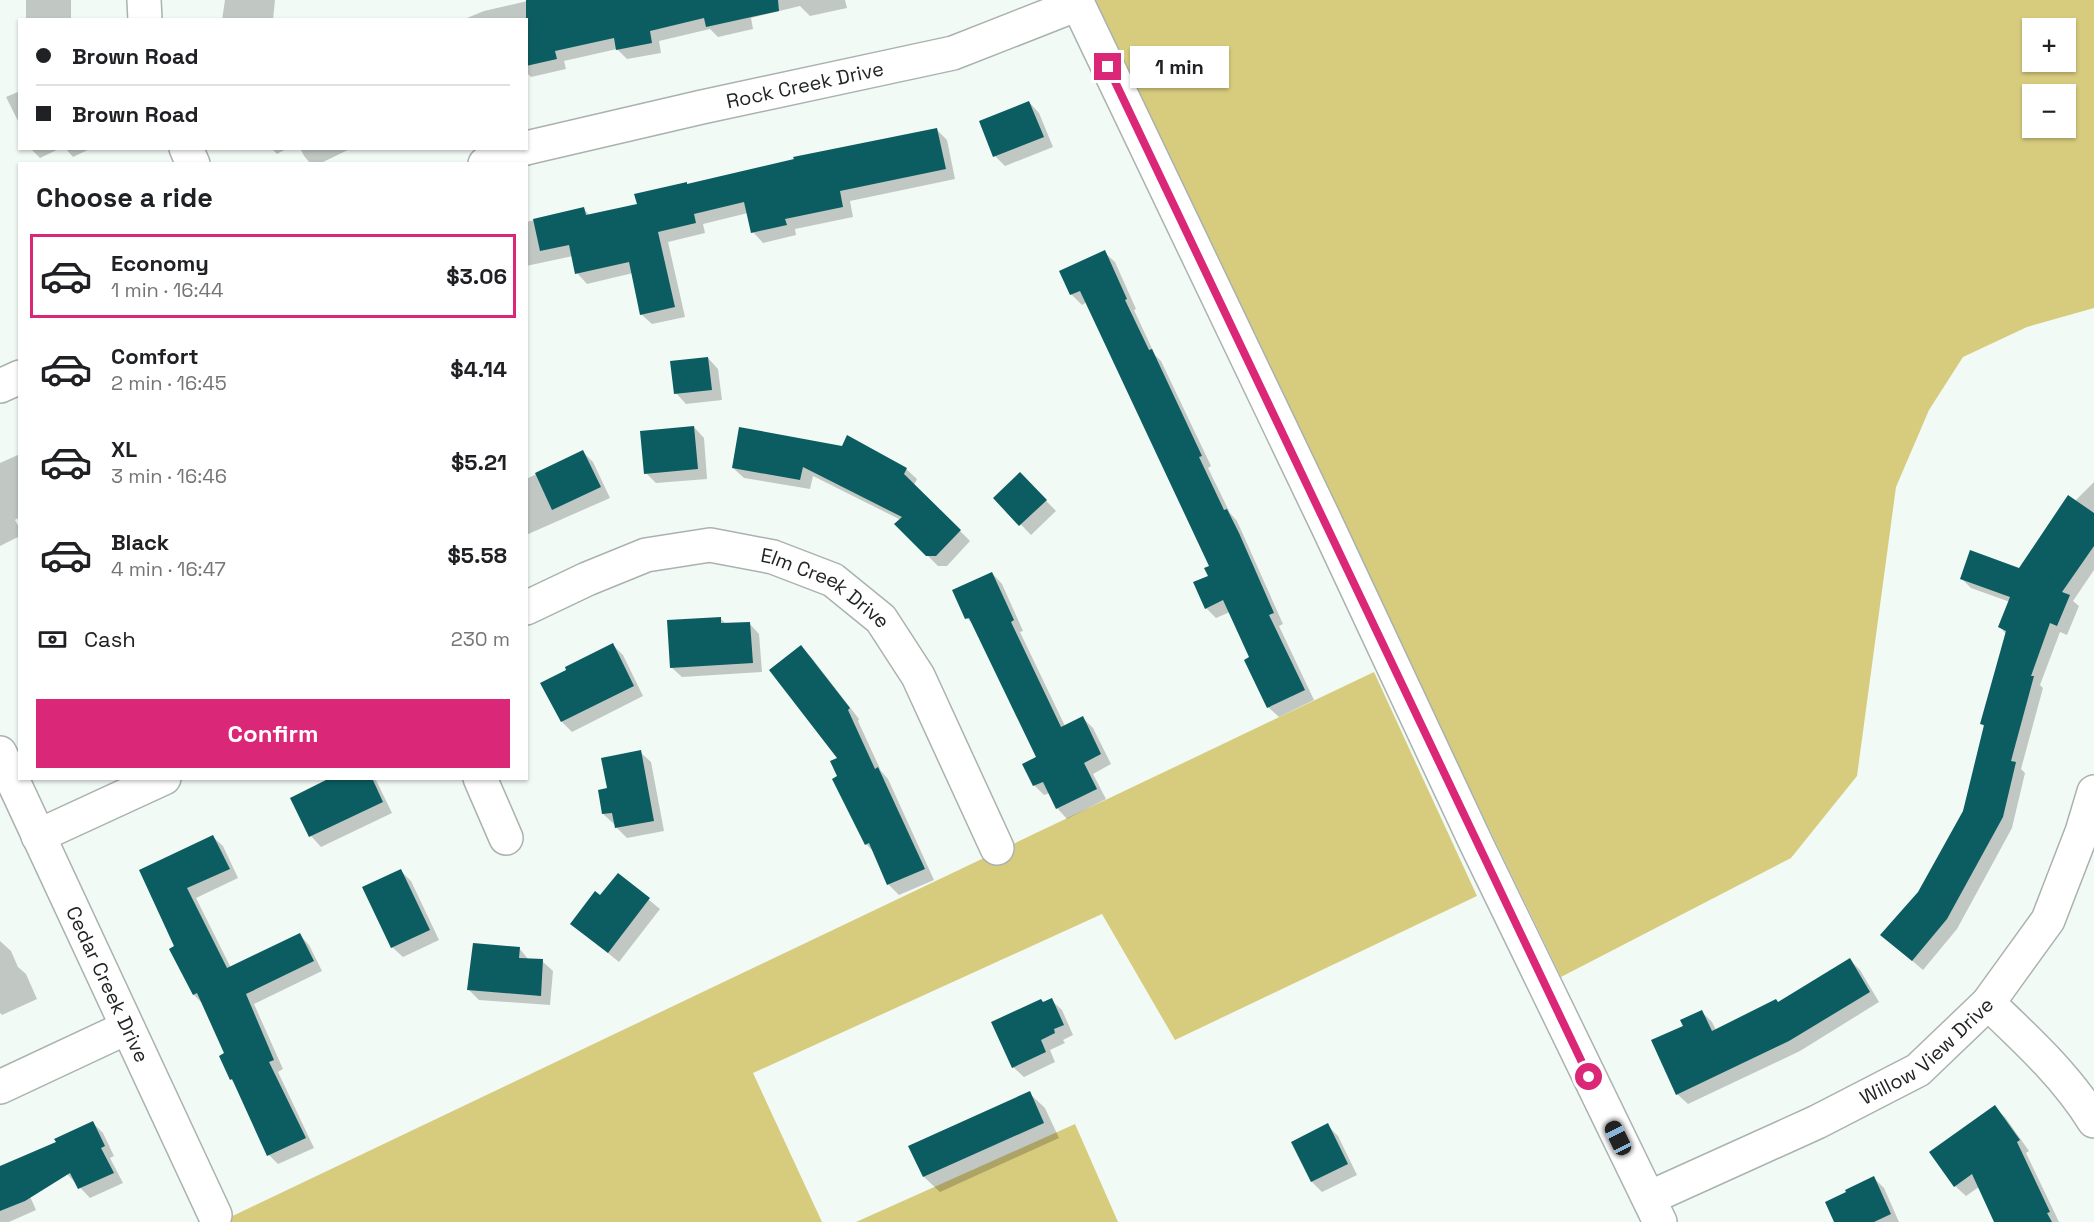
<!DOCTYPE html>
<meta charset="utf-8">
<style>
body{margin:0;font-family:"Space Grotesk",sans-serif;background:#f6f6f6;color:#202124;height:100vh;display:flex;flex-direction:column;font-size:22px;white-space:nowrap}
*{box-sizing:border-box;margin:0}
p{font-size:20px;color:#757577}
.icon{flex:none;width:33px;height:33px;fill:none;stroke:currentColor;stroke-width:2;stroke-linecap:round;stroke-linejoin:round}
.map{position:relative;flex:1;overflow:hidden}
.sheet{position:absolute;left:18px;top:162px;width:510px;height:618px;display:flex;flex-direction:column;background:#fff;border-radius:0px;box-shadow:0 2px 4px #0004}
.sheet>*{flex:none}
.top-card{position:absolute;left:18px;top:18px;width:510px;height:132px;border-radius:0px;box-shadow:0 2px 4px #0004;display:grid;align-content:center;height:132px;padding:0 18px;background:#fff}
.controls{position:absolute;left:2022px;top:18px;display:grid;gap:12px}
.controls a{display:grid;place-items:center;width:54px;height:54px;border-radius:0px;background:#fff;box-shadow:0 2px 4px #0004;font-size:30px}
.end{position:absolute;width:27px;height:27px;margin:-14px;border:8px solid #db2777;background:#fff;box-shadow:0 0 0 3px #fff}
.from{border-radius:50%}
.bubble{position:absolute;height:42px;border-radius:0px;background:#fff;box-shadow:0 2px 4px #0004;font-size:20px;font-weight:700;line-height:42px;text-align:center}
.car{position:absolute;width:18px;height:36px;margin:-18px -9px;border-radius:8px;box-shadow:0 0 4px 2px #0007;background:linear-gradient(#222 24%,#8ab4d8 0 40%,#222 0 76%,#8ab4d8 0 86%,#222 0)}
.top-card b{display:flex;align-items:center;gap:21px;height:57px;font-size:22px}
.top-card b+b{border-top:2px solid #e0e0e0}
.top-card i{width:15px;height:15px;background:#202124}
ul{padding:0;list-style:none}
li{display:flex;align-items:center;gap:18px;height:84px;margin:0 12px 9px;padding:0 6px;border:3px solid transparent;border-radius:0px}
li div{flex:1}
li b{display:block;font-size:22px}
li em{font-style:normal;font-weight:700}
li.current{border-color:#db2777}
li>.icon{width:54px;height:54px;stroke-width:1.5}
h2{padding:0 18px;font-size:27px;line-height:72px}
.pay{display:flex;align-items:center;gap:15px;height:66px;padding:0 18px;font-size:22px}
.pay p{margin-inline-start:auto}
.cta{display:flex;gap:12px;margin-top:auto;padding:12px 18px}
.cta a{flex:1;height:69px;border-radius:0px;background:#db2777;color:#fff;font-size:24px;font-weight:700;line-height:69px;text-align:center}
.map>svg:first-child{display:block}
.green{fill:#d7cc7e;fill-rule:evenodd}
.shadow{fill:#0003}
.building{fill:#0c5d61}
.lines{fill:none;stroke-linecap:round;stroke-linejoin:round}
.minor-casing{stroke:#aab2af;stroke-width:36}
.minor{stroke:#fff;stroke-width:33}
.route{stroke:#db2777;stroke-width:8}
.labels{text-anchor:middle;dominant-baseline:central;stroke-width:6;stroke-linejoin:round;paint-order:stroke}
.street-label{font-size:20px;fill:#222524;stroke:#fff}
</style>
<div class="map">
<svg width="2094" height="1222" viewBox="0 0 2094 1222">
<rect width="100%" height="100%" fill="#f2faf6"/>
<path class="green" d="M1095,0H2094V308L2027,327L1963,357L1929,410L1896,487L1857,776L1791,858L1561,977L1406,657ZM2032,28H2066V62H2032ZM2032,94H2066V128H2032Z
M1374,672L1477,896L1175,1040L1102,914L753,1073L822,1222H220Z
M1075,1124L1118,1222H856Z"/>
<path class="shadow" d="M26,0H71V20H26Z
M225,0H275L273,20H222Z
M532,0H845L847,8L810,16L800,6L751,18L753,29L718,37L710,29L659,41L661,53L627,59L617,49L564,61L566,69L531,77L526,72V20H462L484,11Z
M20,91V125L6,97Z
M1029,102L1039,113L1053,147L1005,166L995,156Z
M937,130L947,140L955,179L850,201L853,217L795,229L796,235L763,243L753,232L748,213L703,224L705,233L668,242L685,317L652,324L641,314L633,273L587,284L577,273L573,256L526,266V222L584,209L590,216L638,205L688,185Z
M30,148H61L40,158Z
M65,148H92L73,157Z
M271,148H288L277,154Z
M300,148H352L319,164H311L304,156Z
M1104,252L1115,262L1136,309L1134,310L1155,355L1161,361L1211,466L1208,468L1230,513L1237,521L1283,624L1279,626L1314,700L1279,717L1268,707L1251,658L1230,612L1216,618L1206,608L1211,566L1087,302L1082,305L1071,294Z
M708,358L718,369L722,400L686,404L676,393Z
M694,427L704,438L707,479L656,483L646,473Z
M843,447L906,469L917,479L914,485L970,541L947,566H938L896,524L901,520L813,476L810,489L744,478L733,468Z
M583,452L593,462L610,498L526,535V479Z
M20,454V517L15,520L20,529V536L0,546V463Z
M1020,474L1056,511L1031,535L995,498Z
M2094,482V570L2073,601L2079,606L2067,635L2060,632L2040,685L2043,688L2021,769L2025,773L2012,828L1957,929L1923,970L1882,935L1919,893L1965,812L1985,727L1981,724L2006,634L2000,627L2010,602L1971,588L1961,578L2020,570L2075,501Z
M992,573L1002,584L1023,631L1020,632L1065,726L1083,718L1093,728L1111,764L1093,774L1106,799L1067,819L1057,808L1050,793L1044,795L1034,785L1038,758L975,626L967,618Z
M720,618L726,624L749,623L759,634L762,672L682,677L671,667Z
M612,644L623,655L643,696L572,732L562,722Z
M801,647L811,657L859,719L858,721L881,771L888,779L934,880L899,895L889,885L875,853L866,844L839,776V758Z
M640,752L651,762L664,831L627,838L617,828L616,824H614L603,814L608,789Z
M349,778H375L392,813L321,847L311,836L292,798Z
M213,837L223,846L238,878L196,898L231,968L300,935L309,945L322,971L254,1004L283,1069L278,1072L314,1148L278,1164L269,1155L236,1084L231,1079L226,1054L204,1005L194,995L171,949L176,947L141,871Z
M401,871L411,881L439,940L403,957L392,947Z
M618,875L660,909L619,962L572,924L600,897Z
M0,941L11,951L18,967L26,974L37,999L2,1015L0,1013Z
M519,948L529,960L542,961L553,971L550,1005L479,1000L469,990Z
M1850,960L1860,970L1879,1002L1800,1051L1688,1104L1677,1094L1685,1027L1702,1012L1712,1022L1716,1030L1778,1003Z
M1051,1000L1062,1010L1073,1035L1063,1040L1065,1043L1050,1050L1055,1062L1024,1077L1013,1067L1044,1004Z
M1029,1093L1045,1108L1059,1138L940,1192L924,1177L910,1147Z
M1994,1107L2005,1117L2029,1151L2026,1153L2059,1222H1996L1979,1187L1966,1196L1955,1186Z
M92,1122L103,1133L114,1156L110,1158L123,1183L90,1198L68,1175L54,1145Z
M1327,1125L1338,1136L1357,1175L1322,1192L1312,1182L1293,1143Z
M0,1168L20,1174L36,1210L9,1222H0Z
M1874,1178L1884,1188L1899,1222H1836Z"/>
<path class="building" d="M526,0H778L779,11L706,27L704,18L650,31L652,43L616,50L614,38L555,51L557,59L526,66Z
M1029,101L1044,137L993,157L979,121Z
M937,128L946,169L840,191L843,207L785,219L787,225L751,233L744,202L694,214L696,223L658,232L675,307L640,315L629,262L575,274L569,245L540,251L533,219L584,207L586,215L637,204L634,194L687,182V184L794,159L793,157Z
M1105,250L1127,299L1125,300L1149,350L1152,349L1202,456L1199,457L1224,510L1227,509L1239,533L1274,613L1269,615L1305,690L1267,708L1244,660L1249,657L1223,600L1205,609L1193,582L1208,576L1204,568L1209,566L1080,291L1070,295L1059,271Z
M708,357L712,390L674,394L670,361Z
M694,426L698,469L644,474L640,431Z
M739,427L842,446L847,435L907,468L904,474L961,530L936,556H926L894,524L902,517L803,467L800,480L732,468Z
M583,450L601,487L552,510L535,473Z
M1020,472L1047,500L1019,526L993,498Z
M2068,495L2094,513V546L2062,592L2070,595L2057,626L2050,623L2031,676H2034L2011,761L2016,762L2003,817L1947,919L1912,961L1880,935L1918,892L1963,811L1984,725L1980,724L2006,631L1998,627L2010,597L1960,579L1970,550L2019,568Z
M992,572L1014,620L1011,622L1061,727L1083,716L1101,754L1084,763L1097,789L1056,809L1043,782L1033,786L1022,764L1036,757L969,618L965,619L952,590Z
M721,617V623L750,622L753,663L670,668L667,620Z
M613,643L634,686L561,722L540,683L566,670L565,667Z
M801,645L850,708L848,710L875,769L878,767L925,869L887,885L869,843L865,845L832,779L837,776L830,761L837,758L769,670Z
M641,750L654,821L615,828L612,813L602,814L598,790L607,788L601,758Z
M330,778H372L383,802L309,837L290,798Z
M213,835L230,869L187,888L227,968L300,933L314,961L246,994L274,1060L269,1062L306,1138L267,1156L232,1079L230,1080L219,1056L224,1053L197,993L193,995L169,949L174,946L139,870Z
M401,869L430,930L391,948L362,887Z
M618,873L650,898L608,953L570,924L595,891L600,895Z
M473,943L520,947L519,958L543,959L541,996L467,990Z
M1850,958L1870,992L1789,1041L1676,1095L1651,1040L1683,1026L1680,1020L1702,1010L1712,1031L1776,999L1778,1002Z
M1052,998L1064,1025L1054,1029L1055,1033L1041,1040L1046,1052L1012,1068L991,1022L1041,999L1043,1002Z
M1030,1091L1044,1123L923,1177L908,1146Z
M1995,1105L2020,1140L2017,1142L2050,1212L2047,1213L2052,1222H1994L1972,1174L1954,1187L1929,1152Z
M93,1121L105,1146L101,1148L114,1173L78,1189L70,1173L25,1201L0,1211V1166L56,1142L54,1139Z
M1328,1123L1348,1164L1311,1182L1291,1142Z
M1874,1176L1891,1214L1874,1222H1834L1825,1202L1846,1192L1845,1190Z"/>
<g class="lines">
<g class="minor-casing">
<g id="minor">
<path d="M144,0L145,20"/>
<path d="M1076,0L1328,527L1476,843L1660,1222"/>
<path d="M186,148L193,164"/>
<path id="s1" d="M526,148L702,107L953,53L1078,4"/>
<path d="M485,164L512,152L526,148"/>
<path d="M0,386L20,377"/>
<path id="s2" d="M526,608L587,579L646,555L710,545L773,557L833,580L881,619L918,676L997,848"/>
<path id="s3" d="M0,753L215,1215"/>
<path d="M480,778L506,838"/>
<path d="M38,836L164,778"/>
<path d="M1988,1003C2027,1040 2066,1076 2094,1121"/>
<path d="M0,1087L126,1028"/>
<path id="s4" d="M1649,1198L1817,1122L1918,1070L1988,1003L2048,920L2082,832L2094,792"/>
</g>
</g>
<use href="#minor" class="minor"/>
</g>
<g class="lines">
<path class="route" d="M1108,67L1589,1077"/>
</g>
<g class="labels">
<g class="street-label">
<text stroke="none"><textPath href="#s1" startOffset="286">Rock Creek Drive</textPath></text>
<text stroke="none"><textPath href="#s2" startOffset="321">Elm Creek Drive</textPath></text>
<text stroke="none"><textPath href="#s3" startOffset="255">Cedar Creek Drive</textPath></text>
<text stroke="none"><textPath href="#s4" startOffset="316">Willow View Drive</textPath></text>
</g>
</g>
</svg>
<div class="controls">
<a>+</a>
<a>−</a>
</div>
<i class="end from" style="left:1589px;top:1077px"></i>
<i class="end" style="left:1108px;top:67px"></i>
<div class="bubble" style="left:1130px;top:46px;width:99px">1 min</div>
<i class="car" style="left:1618px;top:1138px;rotate:334deg"></i>
<div class="top-card">
<b><i class="from"></i>Brown Road</b>
<b><i></i>Brown Road</b>
</div>
<section class="sheet">
<h2>Choose a ride</h2>
<ul>
<li class="current"><svg class="icon" aria-label="car" viewBox="0 0 24 24"><path d="M5 17H2v-5l4-1 3-4h7l3 4 3 1v5h-3M9 17h6M6 11h13"/><circle cx="7" cy="17" r="2"/><circle cx="17" cy="17" r="2"/></svg><div><b>Economy</b><p>1 min · 16:44</p></div><em>$3.06</em></li>
<li><svg class="icon" aria-label="car" viewBox="0 0 24 24"><path d="M5 17H2v-5l4-1 3-4h7l3 4 3 1v5h-3M9 17h6M6 11h13"/><circle cx="7" cy="17" r="2"/><circle cx="17" cy="17" r="2"/></svg><div><b>Comfort</b><p>2 min · 16:45</p></div><em>$4.14</em></li>
<li><svg class="icon" aria-label="car" viewBox="0 0 24 24"><path d="M5 17H2v-5l4-1 3-4h7l3 4 3 1v5h-3M9 17h6M6 11h13"/><circle cx="7" cy="17" r="2"/><circle cx="17" cy="17" r="2"/></svg><div><b>XL</b><p>3 min · 16:46</p></div><em>$5.21</em></li>
<li><svg class="icon" aria-label="car" viewBox="0 0 24 24"><path d="M5 17H2v-5l4-1 3-4h7l3 4 3 1v5h-3M9 17h6M6 11h13"/><circle cx="7" cy="17" r="2"/><circle cx="17" cy="17" r="2"/></svg><div><b>Black</b><p>4 min · 16:47</p></div><em>$5.58</em></li>
</ul>
<div class="pay"><svg class="icon" aria-label="cash" viewBox="0 0 24 24"><path d="M3 7h18v10H3z"/><circle cx="12" cy="12" r="2"/></svg>Cash<p>230 m</p></div>
<div class="cta"><a>Confirm</a></div>
</section>
</div>
